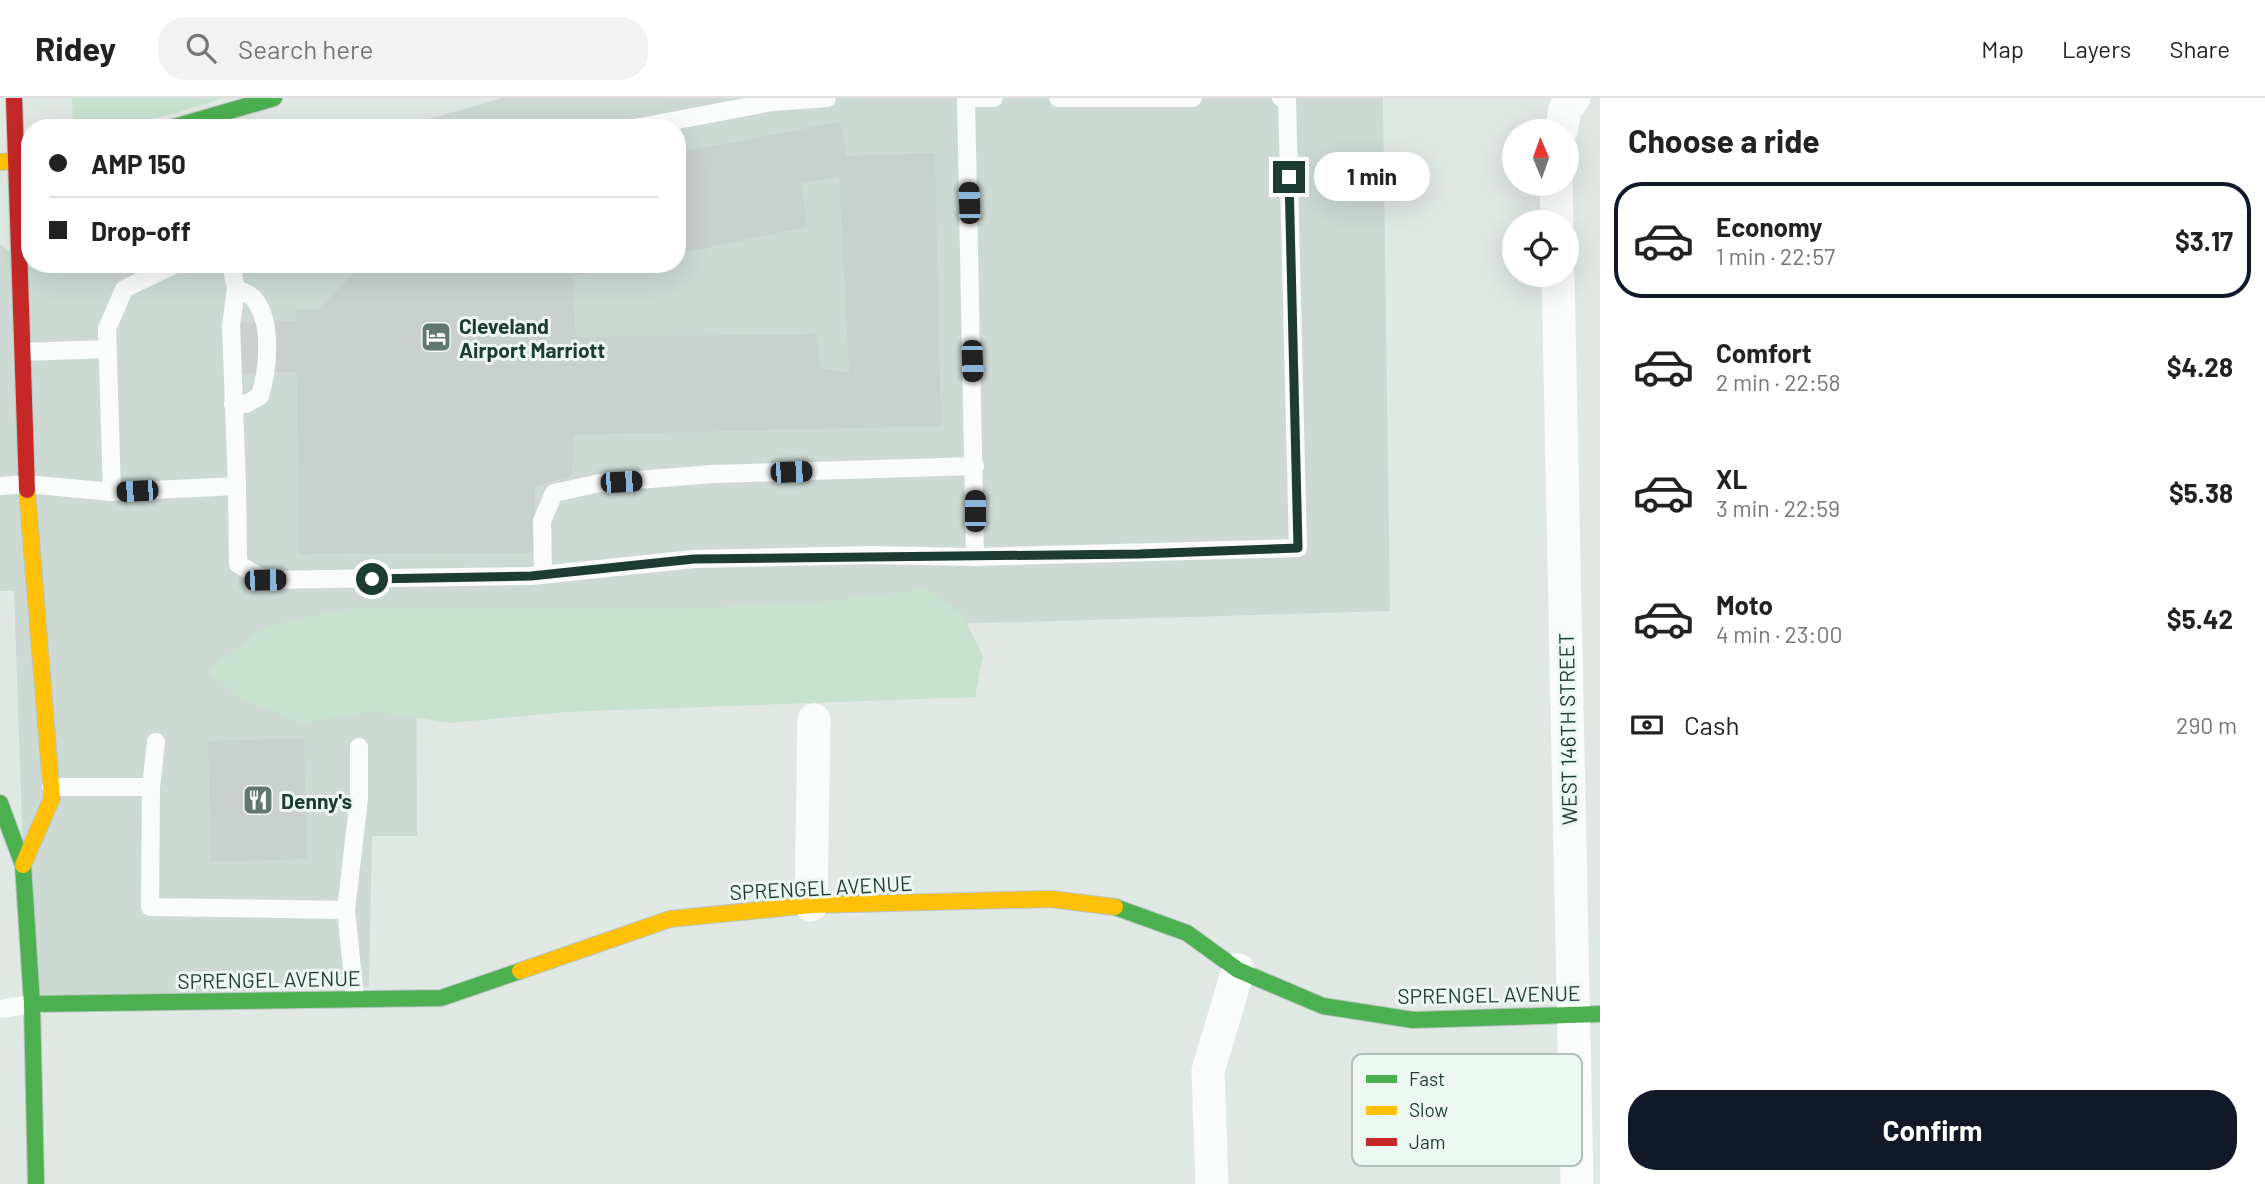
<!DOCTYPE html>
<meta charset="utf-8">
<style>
body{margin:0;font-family:Barlow,sans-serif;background:#f2f2f2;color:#222;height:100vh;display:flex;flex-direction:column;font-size:26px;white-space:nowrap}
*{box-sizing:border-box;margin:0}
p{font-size:23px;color:#767676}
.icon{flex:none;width:38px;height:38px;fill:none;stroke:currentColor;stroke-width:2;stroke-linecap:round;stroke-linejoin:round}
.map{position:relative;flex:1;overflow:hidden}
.details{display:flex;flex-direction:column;background:#fff;width:665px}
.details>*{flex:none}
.hud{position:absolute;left:21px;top:21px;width:665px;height:154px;border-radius:28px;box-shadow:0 7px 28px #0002;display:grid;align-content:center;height:154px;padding:0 28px;background:#fff}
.needle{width:46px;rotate:358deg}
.buttons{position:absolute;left:1502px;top:21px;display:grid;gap:14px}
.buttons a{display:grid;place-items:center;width:77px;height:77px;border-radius:50%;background:#fff;box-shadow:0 7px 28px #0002;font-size:35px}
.end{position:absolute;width:32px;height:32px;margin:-16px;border:9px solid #1d3c33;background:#fff;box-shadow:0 0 0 4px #fff}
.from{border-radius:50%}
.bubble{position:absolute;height:49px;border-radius:24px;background:#fff;box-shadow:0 7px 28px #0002;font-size:23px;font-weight:700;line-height:49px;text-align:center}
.car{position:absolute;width:21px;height:42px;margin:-21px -10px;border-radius:9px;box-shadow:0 0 5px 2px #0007;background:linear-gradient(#222 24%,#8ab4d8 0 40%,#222 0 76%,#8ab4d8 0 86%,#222 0)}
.hud b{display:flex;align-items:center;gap:24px;height:66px;font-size:26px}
.hud b+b{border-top:2px solid #e0e0e0}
.hud i{width:18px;height:18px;background:#222}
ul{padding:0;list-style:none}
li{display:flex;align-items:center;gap:21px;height:116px;margin:0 14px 10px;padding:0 14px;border:4px solid transparent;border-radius:28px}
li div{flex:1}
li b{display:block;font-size:26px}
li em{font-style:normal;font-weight:700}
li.on{border-color:#111827}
li>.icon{width:63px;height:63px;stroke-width:1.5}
h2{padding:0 28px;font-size:32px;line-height:84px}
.pay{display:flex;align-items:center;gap:18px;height:77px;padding:0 28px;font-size:26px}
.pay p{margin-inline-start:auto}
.primary-button{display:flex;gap:14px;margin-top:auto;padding:14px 28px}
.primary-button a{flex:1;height:80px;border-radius:28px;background:#111827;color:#fff;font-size:28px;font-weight:700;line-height:80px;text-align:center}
header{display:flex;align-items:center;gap:42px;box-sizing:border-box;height:98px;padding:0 35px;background:#fff;border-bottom:2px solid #e0e0e0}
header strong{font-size:33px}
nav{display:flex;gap:38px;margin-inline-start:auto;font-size:24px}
.search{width:490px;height:63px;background:#f2f2f2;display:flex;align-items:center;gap:18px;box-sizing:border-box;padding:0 24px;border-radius:28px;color:#767676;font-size:26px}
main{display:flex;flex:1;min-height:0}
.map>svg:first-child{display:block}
.built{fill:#cddad4}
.green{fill:#c7e3cf}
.building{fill:#c8d1cd;stroke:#c9d1cd;stroke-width:2}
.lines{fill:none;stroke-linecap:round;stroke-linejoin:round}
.fast-casing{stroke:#b9c5c0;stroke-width:18}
.slow-casing{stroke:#b9c5c0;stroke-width:18}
.jam-casing{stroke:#b9c5c0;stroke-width:18}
.lane{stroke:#fafcfb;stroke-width:18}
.street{stroke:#fafcfb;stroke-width:33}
.fast{stroke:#4caf50;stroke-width:16}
.slow{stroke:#ffc107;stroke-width:16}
.jam{stroke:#c62828;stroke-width:16}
.route{stroke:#1d3c33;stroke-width:9}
.labels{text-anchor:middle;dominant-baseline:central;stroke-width:6;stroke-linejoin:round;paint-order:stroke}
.poi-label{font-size:21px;font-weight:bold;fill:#1d3c33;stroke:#eef8f2;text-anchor:start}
.street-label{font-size:21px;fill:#1d3c33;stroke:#eef8f2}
.key{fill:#eef8f2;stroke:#afc0b9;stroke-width:2}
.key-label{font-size:19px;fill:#1d3c33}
</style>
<header>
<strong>Ridey</strong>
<div class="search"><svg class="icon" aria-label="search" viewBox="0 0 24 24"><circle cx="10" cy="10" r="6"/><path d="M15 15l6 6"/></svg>Search here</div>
<nav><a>Map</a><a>Layers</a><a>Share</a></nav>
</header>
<main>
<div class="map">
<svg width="1600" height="1086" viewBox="0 0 1600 1086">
<rect width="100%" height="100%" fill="#e0e8e4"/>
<path class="built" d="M502,0H1383L1390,513L416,542L417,738H372L369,888L28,901L14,493H0V147L30,166H677V30H398Z"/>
<path class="green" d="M72,0H222C174,17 125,30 73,30Z
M926,491L963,517L983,558L975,599L565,614L450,625L374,613L301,625L238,599L208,572L265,529L346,511L704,510L832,503Z"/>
<path class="building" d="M839,25L846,59L934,56L940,327L573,336L571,377L534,388V454L300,455L297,213H318L357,173V166H623L571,177L575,240L816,237L820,271L850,276L840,77L800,85L806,128L677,155V56Z
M298,224V273L243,274L242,226Z
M303,641L306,760L212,763L209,644Z"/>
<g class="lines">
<g class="fast-casing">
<path id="fast" d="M171,30L274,0
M0,705L23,767L32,906L36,1086
M1115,809L1187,835L1238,872L1323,908L1413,922L1600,916
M32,906L441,900L520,873"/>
</g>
<g class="slow-casing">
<path id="slow" d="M0,64L30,62
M23,767L52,700L27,392
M520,873L670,821L811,807L1051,801L1115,809"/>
</g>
<g class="jam-casing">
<path id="jam" d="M14,0L27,392"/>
</g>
<path class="lane" d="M967,0H994
M1058,0H1193
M635,30L772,4L827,0
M231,166L236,191L231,227L237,388
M24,254L107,251
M233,306H246L260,298C268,271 273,226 255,202C251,196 243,194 236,191
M0,388L27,386L112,394L237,388L238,466L265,482L531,478L694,461L871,457L975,459L966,0
M112,394L107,231L124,191L176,166
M975,459L1298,450L1287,0H1281
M543,476L542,423L554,395L600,385L713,376L975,368
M51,689H151L150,809L346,812L355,900
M151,689L156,644
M346,812L359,700V649
M0,911L32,906"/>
<path class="street" d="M1561,33L1565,11L1574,0
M1556,86L1557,124
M1558,177L1577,1086
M811,807L814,622
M1212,1086L1208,973L1238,872"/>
<use href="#fast" class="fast"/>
<use href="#slow" class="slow"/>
<use href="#jam" class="jam"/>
</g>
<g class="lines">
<path class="route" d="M372,481L531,478L694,461L1139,456L1298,450L1289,79"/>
</g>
<defs>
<g id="hotel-square" transform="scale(1.575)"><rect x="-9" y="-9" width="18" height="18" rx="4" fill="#617871" stroke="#eef8f2"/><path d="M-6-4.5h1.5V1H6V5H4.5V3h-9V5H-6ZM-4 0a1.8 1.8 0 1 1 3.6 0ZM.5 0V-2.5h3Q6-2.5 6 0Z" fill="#fff"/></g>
<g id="restaurant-square" transform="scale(1.575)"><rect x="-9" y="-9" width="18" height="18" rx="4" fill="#617871" stroke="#eef8f2"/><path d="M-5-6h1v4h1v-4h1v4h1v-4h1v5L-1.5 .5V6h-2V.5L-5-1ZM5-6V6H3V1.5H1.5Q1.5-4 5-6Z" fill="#fff"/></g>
</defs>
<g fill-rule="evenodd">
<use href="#hotel-square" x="436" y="239"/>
<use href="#restaurant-square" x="258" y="702"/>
</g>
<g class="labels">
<g class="poi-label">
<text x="459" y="227">Cleveland<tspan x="459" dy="24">Airport Marriott</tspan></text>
<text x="281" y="702">Denny's</text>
</g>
<g class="street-label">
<text transform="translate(1567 631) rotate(-91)">WEST 146TH STREET</text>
<text transform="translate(821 789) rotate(-3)">SPRENGEL AVENUE</text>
<text transform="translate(269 881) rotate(-1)">SPRENGEL AVENUE</text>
<text transform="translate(1489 896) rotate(-1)">SPRENGEL AVENUE</text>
</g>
</g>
<rect x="1352" y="956" width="230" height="112" rx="10" class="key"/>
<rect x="1366" y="977" width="31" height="8" fill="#4caf50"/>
<rect x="1366" y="1008" width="31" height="9" fill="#ffc107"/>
<rect x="1366" y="1040" width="31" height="8" fill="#c62828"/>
<g class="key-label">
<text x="1409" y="988">Fast</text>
<text x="1409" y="1019">Slow</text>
<text x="1409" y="1051">Jam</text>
</g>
</svg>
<div class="buttons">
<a><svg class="needle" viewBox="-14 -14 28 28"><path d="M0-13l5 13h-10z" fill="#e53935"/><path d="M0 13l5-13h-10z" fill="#767676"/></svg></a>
<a><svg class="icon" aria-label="locate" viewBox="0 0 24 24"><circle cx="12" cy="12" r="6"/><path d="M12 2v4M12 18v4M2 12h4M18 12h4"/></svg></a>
</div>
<i class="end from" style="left:372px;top:481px"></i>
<i class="end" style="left:1289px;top:79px"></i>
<div class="bubble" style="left:1314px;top:54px;width:116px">1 min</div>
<i class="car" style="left:969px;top:105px;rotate:358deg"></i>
<i class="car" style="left:972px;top:263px;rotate:178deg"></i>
<i class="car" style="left:791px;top:374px;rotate:88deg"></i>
<i class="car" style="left:621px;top:384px;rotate:87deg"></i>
<i class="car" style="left:137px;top:393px;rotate:267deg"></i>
<i class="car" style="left:975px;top:413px;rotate:0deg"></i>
<i class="car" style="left:265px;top:482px;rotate:89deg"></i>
<div class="hud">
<b><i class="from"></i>AMP 150</b>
<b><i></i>Drop-off</b>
</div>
</div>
<section class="details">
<h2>Choose a ride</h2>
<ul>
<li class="on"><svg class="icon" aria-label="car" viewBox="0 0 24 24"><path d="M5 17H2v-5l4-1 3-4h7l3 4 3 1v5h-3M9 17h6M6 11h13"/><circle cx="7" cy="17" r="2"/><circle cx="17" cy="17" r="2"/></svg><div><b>Economy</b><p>1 min · 22:57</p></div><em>$3.17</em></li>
<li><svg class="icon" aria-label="car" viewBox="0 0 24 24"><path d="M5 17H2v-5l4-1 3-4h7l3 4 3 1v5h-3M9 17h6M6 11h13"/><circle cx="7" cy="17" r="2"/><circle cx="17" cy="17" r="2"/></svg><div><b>Comfort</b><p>2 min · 22:58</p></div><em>$4.28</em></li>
<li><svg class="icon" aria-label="car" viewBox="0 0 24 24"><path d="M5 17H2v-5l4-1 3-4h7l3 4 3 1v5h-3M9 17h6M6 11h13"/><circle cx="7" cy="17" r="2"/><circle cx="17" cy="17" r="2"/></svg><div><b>XL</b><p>3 min · 22:59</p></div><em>$5.38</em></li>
<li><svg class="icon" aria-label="car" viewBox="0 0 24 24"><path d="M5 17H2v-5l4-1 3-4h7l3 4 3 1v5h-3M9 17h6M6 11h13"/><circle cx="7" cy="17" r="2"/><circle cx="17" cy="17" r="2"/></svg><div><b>Moto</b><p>4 min · 23:00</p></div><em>$5.42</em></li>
</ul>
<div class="pay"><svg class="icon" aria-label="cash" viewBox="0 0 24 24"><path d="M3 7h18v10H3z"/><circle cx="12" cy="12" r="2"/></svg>Cash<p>290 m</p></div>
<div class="primary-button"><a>Confirm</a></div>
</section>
</main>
